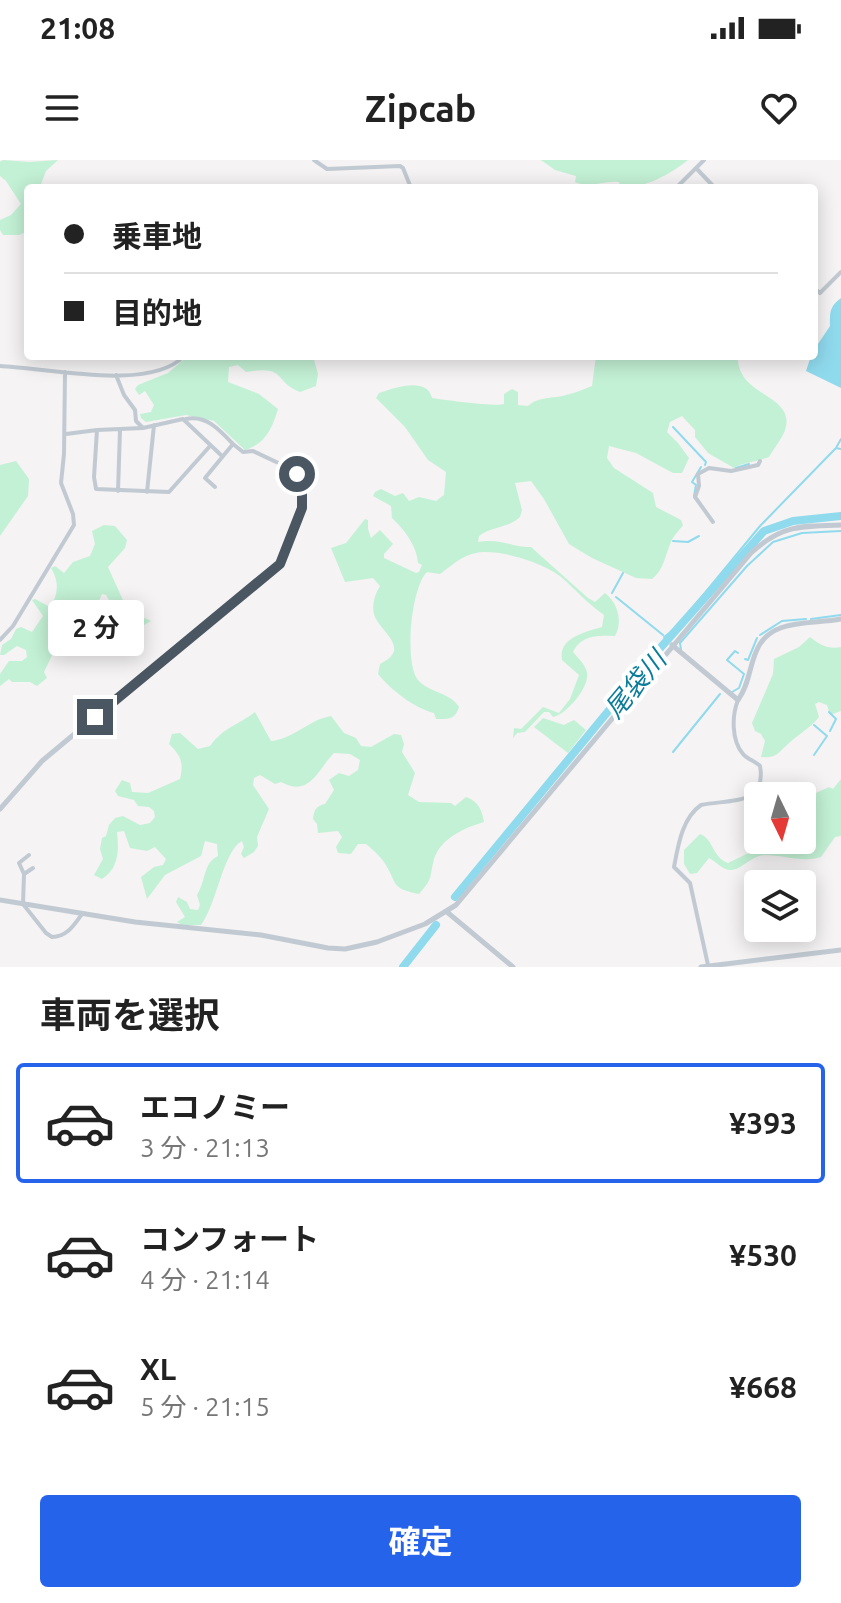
<!DOCTYPE html>
<html lang="ja">
<meta charset="utf-8">
<style>
body{margin:0;font-family:Ubuntu,"Noto Sans JP",sans-serif;background:#f2f2f2;color:#222;height:100vh;display:flex;flex-direction:column;font-size:30px;white-space:nowrap}
*{box-sizing:border-box;margin:0}
p{font-size:26px;color:#767676}
.icon{flex:none;width:44px;height:44px;fill:none;stroke:currentColor;stroke-width:2;stroke-linecap:round;stroke-linejoin:round}
.map{position:relative;height:807px;overflow:hidden}
.drawer{display:flex;flex-direction:column;background:#fff;flex:1}
.drawer>*{flex:none}
.top-card{position:absolute;left:24px;top:24px;width:794px;height:176px;border-radius:8px;box-shadow:0 4px 20px #0003;display:grid;align-content:center;height:176px;padding:0 40px;background:#fff}
.needle{width:52px;rotate:175deg}
.buttons{position:absolute;left:744px;top:622px;display:grid;gap:16px}
.buttons a{display:grid;place-items:center;width:72px;height:72px;border-radius:8px;background:#fff;box-shadow:0 4px 20px #0003;font-size:40px}
.end{position:absolute;width:36px;height:36px;margin:-18px;border:10px solid #4a5661;background:#fff;box-shadow:0 0 0 4px #fff}
.from{border-radius:50%}
.bubble{position:absolute;height:56px;border-radius:8px;background:#fff;box-shadow:0 4px 20px #0003;font-size:26px;font-weight:700;line-height:56px;text-align:center}
.top-card b{display:flex;align-items:center;gap:28px;height:76px;font-size:30px}
.top-card b+b{border-top:2px solid #e0e0e0}
.top-card i{width:20px;height:20px;background:#222}
ul{padding:0;list-style:none}
li{display:flex;align-items:center;gap:24px;height:120px;margin:0 16px 12px;padding:0 24px;border:4px solid transparent;border-radius:8px}
li div{flex:1}
li b{display:block;font-size:30px}
li em{font-style:normal;font-weight:700}
li.on{border-color:#2563eb}
li>.icon{width:72px;height:72px;stroke-width:1.5}
h2{padding:0 40px;font-size:36px;line-height:96px}
.button{display:flex;gap:16px;margin-top:auto;padding:16px 40px}
.button a{flex:1;height:92px;border-radius:8px;background:#2563eb;color:#fff;font-size:32px;font-weight:700;line-height:92px;text-align:center}
.status{display:flex;justify-content:space-between;align-items:center;height:56px;padding:0 40px;background:#fff;direction:ltr}
.status svg{height:22px;fill:currentColor}
header{display:flex;justify-content:space-between;align-items:center;height:104px;padding:0 40px;background:#fff;font-size:36px;font-weight:700}
.map>svg:first-child{display:block}
.green{fill:#c3f1d5}
.water{fill:#90daee}
.lines{fill:none;stroke-linecap:round;stroke-linejoin:round}
.stream{stroke:#90daee;stroke-width:2}
.river{stroke:#90daee;stroke-width:8}
.minor{stroke:#c1cad2;stroke-width:4}
.tertiary{stroke:#c1cad2;stroke-width:5}
.route{stroke:#4a5661;stroke-width:10}
.labels{text-anchor:middle;dominant-baseline:central;stroke-width:8;stroke-linejoin:round;paint-order:stroke}
.water-label{font-size:26px;font-style:italic;fill:#0c7c9b;stroke:#fff}
</style>
<div class="status"><b>21:08</b><svg viewBox="0 0 49 12"><path d="M0 12V9h3v3zM5 12V6h3v6zM10 12V3h3v9zM15 12V0h3v12zM26 1h20v11H26zM47 4h2v5h-2z"/></svg></div>
<header><svg class="icon" aria-label="menu" viewBox="0 0 24 24"><path d="M4 6h16M4 12h16M4 18h16"/></svg>Zipcab<svg class="icon" aria-label="heart" viewBox="0 0 24 24"><path d="M12 20l-8-8c-3-5 5-10 8-4 3-6 11-1 8 4z"/></svg></header>
<div class="map">
<svg width="841" height="807" viewBox="0 0 841 807">
<rect width="100%" height="100%" fill="#f5f3f3"/>
<path class="green" d="M3,0L29,2L58,0L46,11L41,24L44,28H28V71L19,75H3L0,70V60L11,55L21,44L6,21L0,16V2Z
M541,0H688C669,15 645,28 621,28L619,22C604,20 589,29 575,22L576,16L555,10Z
M188,196H313L318,214L316,226L300,232C273,222 288,205 246,212L238,205L229,207L228,222L259,234L278,249C272,269 265,284 245,290L214,261L186,255L146,262L141,258L140,254L151,252L154,245L145,231L139,235L135,229L138,225L168,213Z
M596,196H737C738,202 739,209 742,214C753,236 795,240 785,270C783,277 773,290 769,297C756,302 744,302 734,308L708,293L695,277V270L682,256L670,262L667,272L678,283L689,298L682,313H673L636,293L609,286L607,298L614,308L653,333L656,347L681,360L683,365C679,371 673,376 671,382C665,395 664,410 652,419L636,418L592,398L569,384L544,339L531,321L515,323L522,350L520,357C507,369 492,366 479,376L478,382C501,378 510,387 531,387L588,438L595,442L605,433C618,443 623,462 615,476C598,475 581,475 573,492C578,498 586,505 587,513C590,527 566,555 553,557L549,552H544L525,572L517,573L513,578L514,568L521,569L543,547L559,553L570,539L579,515L562,500C558,478 585,472 602,467L604,455C587,443 576,430 561,417C545,403 493,386 472,394C460,397 450,407 440,414L427,412C411,427 404,503 418,520C429,533 450,532 459,547C455,560 448,559 436,559L434,553C414,548 390,529 378,514L380,504C411,489 383,474 375,457C371,447 374,436 380,426L373,418L345,422L331,388L346,383L365,359L368,360V369L371,378L380,370L393,384L384,394V398L416,413L419,412L422,405L418,403C417,386 404,369 392,358L391,346L373,336L375,332L381,329L395,336L403,333L409,341L419,337L436,341L444,335L446,312L428,300L405,267L376,238L379,233C394,228 427,216 432,238C444,240 497,247 504,244V234L512,229L518,232V245L528,246C539,236 553,239 566,235C575,233 584,229 592,226Z
M16,301L29,319L28,336L0,376V305Z
M104,365L115,366L127,380L125,388L108,407L131,458L133,461L145,458L151,461L134,471L113,478V475L120,470C121,459 112,445 106,435L102,434L97,446L87,450L73,478L58,483L44,512L47,518L37,526L30,522H12L9,519L0,526V514L9,501H22L27,497L26,490L17,486L4,495H0L2,485L11,479L16,469L21,467L32,472L43,456L32,440L35,439L50,447C59,434 59,421 51,408L55,406L64,413L73,402L90,396L95,384L92,371Z
M810,477C818,484 829,490 841,487V551L830,555L827,545L819,542L815,544L819,557C810,568 799,574 789,583C779,592 776,599 761,597L765,581L761,574L755,571L752,563L773,514L774,499L799,487Z
M255,552L271,581C294,579 308,560 331,556L344,573L356,578L361,586L371,587L394,574L401,575L404,584L402,592L415,613L408,635L419,642L451,643L455,646L466,637C478,641 482,650 484,662C464,668 441,678 434,699C429,718 434,717 419,734C389,728 398,723 384,702C379,695 372,689 366,684H358L351,694L338,693L336,687L342,677L338,671L318,673L317,664L313,659C314,650 316,646 325,644L334,630L329,620L339,613L349,616L358,610L360,600L350,594L334,593C318,609 310,638 281,622L275,624L260,615L254,618L253,625L269,649L257,677L258,686L254,692L244,698L241,694L244,687L242,681C223,691 217,744 201,765H182L177,762L185,757L176,742L178,737L187,742L190,749L198,750L200,745L197,735C206,721 203,703 218,696L217,684L205,681L201,696L165,715L147,739L141,717L154,707L163,705L166,699L155,687L147,691L130,688L124,671L117,672C119,690 119,708 102,719L94,715L103,699L100,689L102,678L106,676L109,665L115,658L123,656L140,665L150,663L155,657L154,651L149,647L138,646L134,640L118,636L115,631L122,620L130,623L132,632L148,633L180,619C184,602 181,596 169,584L172,574L180,573L198,589L210,586C225,566 237,566 255,552Z
M543,558L564,565L574,560L586,570L568,593L534,567Z
M841,619V676L835,677L821,697C803,703 783,695 765,695C750,696 742,710 731,710C722,710 717,702 709,698L697,713L690,714L684,704V690L700,674C713,678 712,697 728,703L763,686L766,680H802V648L816,633L829,627L833,629Z"/>
<path class="water" d="M841,138V228L806,211L811,196H814V190L830,166C830,153 829,147 841,138Z"/>
<g class="lines">
<path class="stream" d="M673,267L706,302L705,305
M836,288L841,279
M736,308L749,304
M694,336L696,325L692,322L701,307
M673,381L688,382L699,376
M612,433L623,413
M616,437L663,475
M811,459L841,455
M760,475L782,461L806,459
M664,477L676,468L760,366L836,288L841,289
M667,479L669,481
M681,490L680,483L747,406L773,382L802,373L841,371
M745,499L748,500L757,478
M732,532L739,528L744,514L727,500L735,491L738,493
M829,552L836,559L830,571
M673,592L720,534
M814,595L827,576L814,565"/>
<path class="river" d="M455,737L662,486L764,371L793,361L841,356
M403,807L436,765"/>
<path class="minor" d="M314,0L327,9L400,6L403,8L411,28
M696,8L715,28
M676,28L704,0
M814,128L820,133L841,112
M0,206C47,208 150,232 184,196
M116,215L124,235L135,250L136,261L143,268
M186,259C206,255 219,269 233,284
M97,270L94,317L96,329L169,332L210,286
M66,274L97,270L143,268L183,259L222,296
M118,331L120,270
M147,332L154,265
M713,362L695,337L699,326L698,314L709,308L731,311L758,305L760,301
M199,470L280,404L302,348V321L297,314L291,309L253,291L243,292L233,284L205,318L215,327
M0,480L13,466L74,365L73,354L61,323L64,294L65,212
M33,708L24,714L23,744L46,773L52,777C67,777 74,765 82,754
M24,714L19,703L29,695
M708,805L690,723L674,707C678,686 682,658 701,645C730,639 767,646 760,606C755,601 747,599 743,594C731,580 732,555 738,540"/>
<path class="tertiary" d="M672,485L738,540C749,525 749,508 756,492C769,457 812,465 841,459
M0,649L42,601L199,470
M0,740L135,762L261,775L328,788L345,789L377,782L425,764L456,745L751,393C781,365 801,366 841,365
M447,752L513,807
M701,807L841,790"/>
</g>
<g class="lines">
<path class="route" d="M95,557L280,404L302,348V321L297,314"/>
</g>
<g class="labels">
<g class="water-label">
<text transform="translate(635 524) rotate(-50)">尾袋川</text>
</g>
</g>
</svg>
<div class="buttons">
<a><svg class="needle" viewBox="-14 -14 28 28"><path d="M0-13l5 13h-10z" fill="#e53935"/><path d="M0 13l5-13h-10z" fill="#767676"/></svg></a>
<a><svg class="icon" aria-label="layers" viewBox="0 0 24 24"><path d="M12 4l9 5-9 5-9-5zM3 14l9 5 9-5"/></svg></a>
</div>
<i class="end from" style="left:297px;top:314px"></i>
<i class="end" style="left:95px;top:557px"></i>
<div class="bubble" style="left:48px;top:440px;width:96px">2 分</div>
<div class="top-card">
<b><i class="from"></i>乗車地</b>
<b><i></i>目的地</b>
</div>
</div>
<section class="drawer">
<h2>車両を選択</h2>
<ul>
<li class="on"><svg class="icon" aria-label="car" viewBox="0 0 24 24"><path d="M5 17H2v-5l4-1 3-4h7l3 4 3 1v5h-3M9 17h6M6 11h13"/><circle cx="7" cy="17" r="2"/><circle cx="17" cy="17" r="2"/></svg><div><b>エコノミー</b><p>3 分 · 21:13</p></div><em>¥393</em></li>
<li><svg class="icon" aria-label="car" viewBox="0 0 24 24"><path d="M5 17H2v-5l4-1 3-4h7l3 4 3 1v5h-3M9 17h6M6 11h13"/><circle cx="7" cy="17" r="2"/><circle cx="17" cy="17" r="2"/></svg><div><b>コンフォート</b><p>4 分 · 21:14</p></div><em>¥530</em></li>
<li><svg class="icon" aria-label="car" viewBox="0 0 24 24"><path d="M5 17H2v-5l4-1 3-4h7l3 4 3 1v5h-3M9 17h6M6 11h13"/><circle cx="7" cy="17" r="2"/><circle cx="17" cy="17" r="2"/></svg><div><b>XL</b><p>5 分 · 21:15</p></div><em>¥668</em></li>
</ul>
<div class="button"><a>確定</a></div>
</section>
